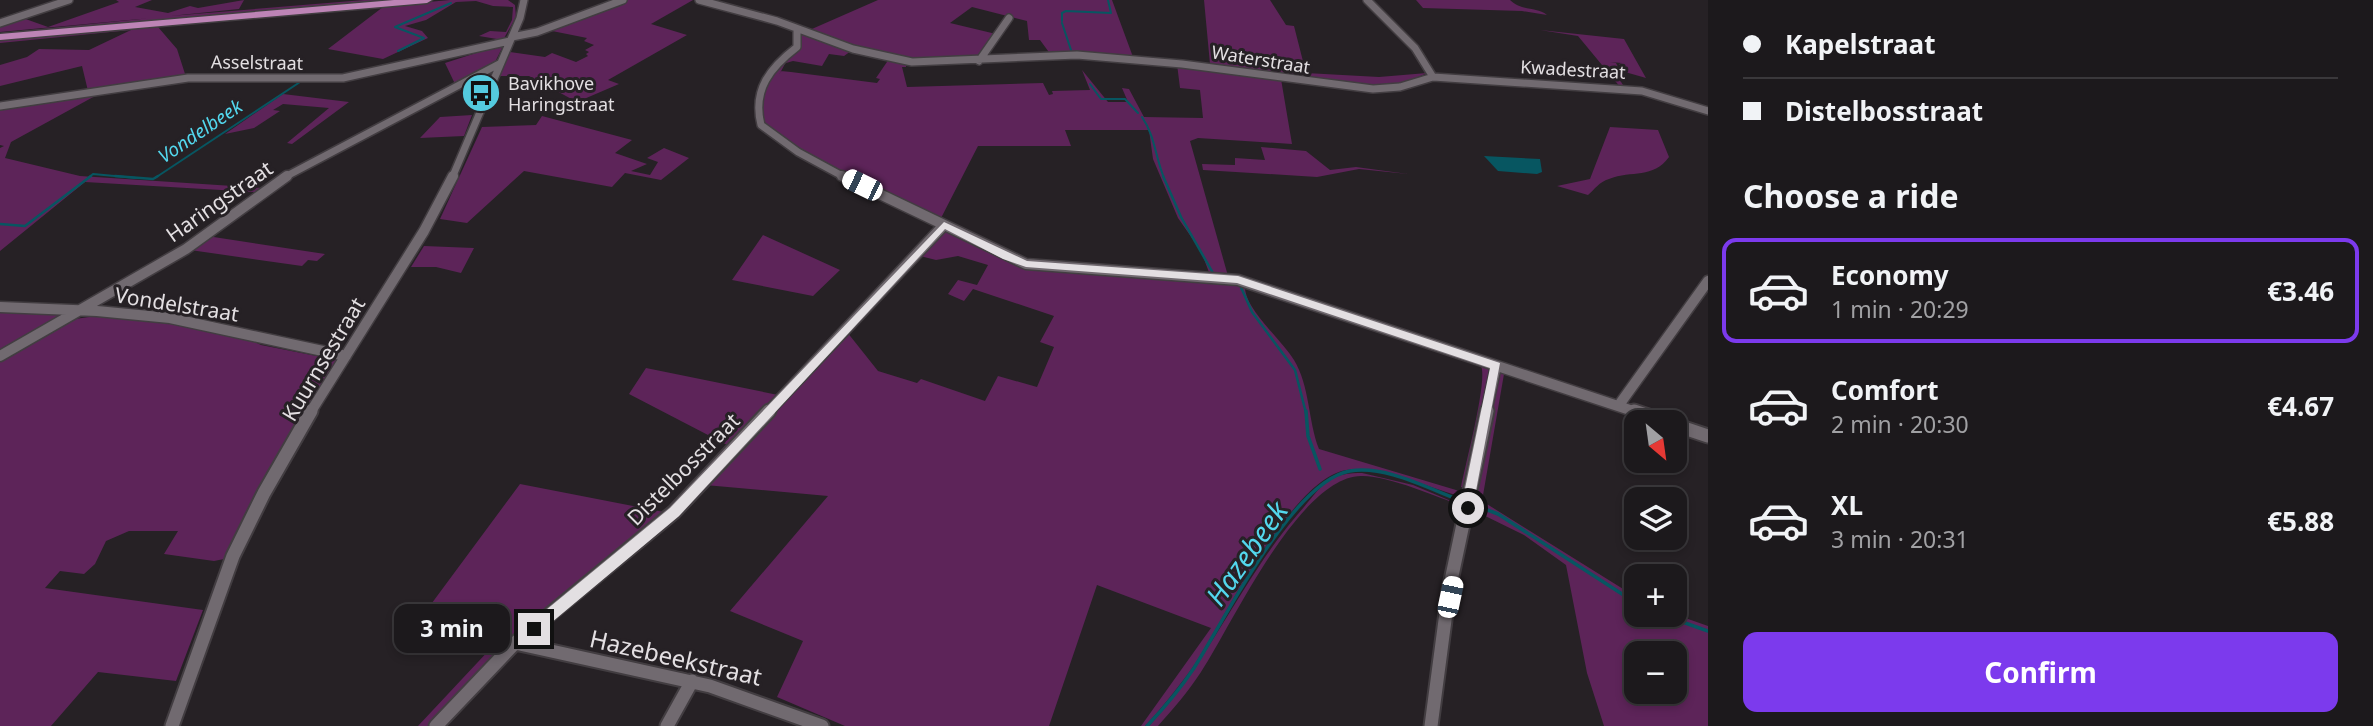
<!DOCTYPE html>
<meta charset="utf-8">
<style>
body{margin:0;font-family:"Noto Sans",sans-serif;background:#292629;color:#f1f3f6;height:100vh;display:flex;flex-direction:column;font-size:26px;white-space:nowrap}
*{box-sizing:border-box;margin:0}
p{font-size:23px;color:#a0a0a3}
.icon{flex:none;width:38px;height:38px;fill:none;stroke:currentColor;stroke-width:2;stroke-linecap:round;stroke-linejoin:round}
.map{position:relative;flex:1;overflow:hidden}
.sheet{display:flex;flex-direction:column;background:#1c191c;width:665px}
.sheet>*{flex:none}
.top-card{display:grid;align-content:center;height:154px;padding:0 35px;background:#1c191c}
.needle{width:46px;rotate:151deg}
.controls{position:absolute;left:1624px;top:410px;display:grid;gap:14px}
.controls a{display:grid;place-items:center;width:63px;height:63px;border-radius:14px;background:#1c191c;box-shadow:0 4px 10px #0003,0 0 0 2px #3a383b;font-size:35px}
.end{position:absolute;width:32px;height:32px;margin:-16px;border:9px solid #e3dfe2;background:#111;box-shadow:0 0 0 4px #111}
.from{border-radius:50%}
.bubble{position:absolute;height:49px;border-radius:14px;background:#1c191c;box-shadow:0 4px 10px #0003,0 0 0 2px #3a383b;font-size:23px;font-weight:700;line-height:49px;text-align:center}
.car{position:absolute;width:21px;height:42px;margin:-21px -10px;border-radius:9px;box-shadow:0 0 5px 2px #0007;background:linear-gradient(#fff 24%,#345 0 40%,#fff 0 76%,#345 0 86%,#fff 0)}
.top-card b{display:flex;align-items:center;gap:24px;height:66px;font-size:26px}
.top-card b+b{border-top:2px solid #3a383b}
.top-card i{width:18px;height:18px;background:#f1f3f6}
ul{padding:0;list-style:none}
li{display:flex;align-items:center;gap:21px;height:105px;margin:0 14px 10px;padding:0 21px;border:4px solid transparent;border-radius:14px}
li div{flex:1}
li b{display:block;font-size:26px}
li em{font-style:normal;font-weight:700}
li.selected{border-color:#7c3aed}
li>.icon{width:63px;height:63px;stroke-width:1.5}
h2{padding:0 35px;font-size:32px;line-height:84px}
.action{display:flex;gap:14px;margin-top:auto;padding:14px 35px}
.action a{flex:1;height:80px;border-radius:14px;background:#7c3aed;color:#fff;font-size:28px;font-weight:700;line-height:80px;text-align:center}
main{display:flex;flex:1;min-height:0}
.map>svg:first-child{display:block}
.green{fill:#5d2459;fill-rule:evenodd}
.water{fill:#075661}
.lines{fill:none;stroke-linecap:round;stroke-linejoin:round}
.stream-far2{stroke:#075661;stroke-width:2}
.stream-far1{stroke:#075661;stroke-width:2.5}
.stream{stroke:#075661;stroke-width:3.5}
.minor-far2-casing{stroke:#423d41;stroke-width:10}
.minor-far1-casing{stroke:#423d41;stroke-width:13}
.minor-casing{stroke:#423d41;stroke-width:17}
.primary-casing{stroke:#423d41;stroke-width:3}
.minor-far2{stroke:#716a70;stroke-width:7}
.minor-far1{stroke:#716a70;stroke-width:10}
.minor{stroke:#716a70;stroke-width:13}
.primary{fill:#bd84b6;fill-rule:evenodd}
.route{fill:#e3dfe2}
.labels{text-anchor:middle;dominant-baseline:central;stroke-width:6;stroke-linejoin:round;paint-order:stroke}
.far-street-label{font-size:18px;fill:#e3dfe2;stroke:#262125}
.far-poi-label{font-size:18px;fill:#e3dfe2;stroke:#262125;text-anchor:start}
.far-water-label{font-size:19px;font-style:italic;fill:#53d7ed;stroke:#262125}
.street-label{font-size:21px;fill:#e3dfe2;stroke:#262125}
.near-street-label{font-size:24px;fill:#e3dfe2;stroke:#262125}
.near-water-label{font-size:28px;font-style:italic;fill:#53d7ed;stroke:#262125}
</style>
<main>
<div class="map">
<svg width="1708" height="726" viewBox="0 0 1708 726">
<rect width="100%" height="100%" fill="#262125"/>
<path class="green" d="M116,0H152L135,7L168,13L190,6L198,8L244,0L239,9L170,16L364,0H410L0,36V33L151,18L0,32V25L20,17L48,27L119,2Z
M450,0H508L515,5L516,17L503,40L479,36L490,31L506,32L512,20L513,7L493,6L476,1L456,2L426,20L405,26L422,31L428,38L383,59L328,49L383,7L158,27L177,49L186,77L88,91L82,66L0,86V65L27,57L39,49L89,50L131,30L0,43V40Z
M625,0H693L651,24L687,35L608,80L619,84L577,102L529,76H499L510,52L545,57L552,53L576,62L588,56L586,54L589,52L585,50L594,45L584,41L587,38L547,30Z
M878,0H1112L1133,57L1210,64L1204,0H1270L1286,25L1294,26L1306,73L1379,77L1427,73L1405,83L1371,87L1216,67L1051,55L1040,40H1029L1027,21L972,7L950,23L996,34L979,58L927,62L861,50L805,32Z
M1416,0H1510C1523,12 1536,6 1547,15L1522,11L1423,8Z
M1540,30L1624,39L1646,78L1625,72L1619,64L1622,63L1610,62L1616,63L1620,71H1614L1623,85H1619L1621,88L1578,36Z
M802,34L851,51L844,56L829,54L822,66L793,61L786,63L787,60L779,75L781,71L791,72L877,83L880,79L876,78L889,59L906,63V67H902L907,87L1043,83L1049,95L1053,94L1052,91L1090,90L1082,70L1108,102H1128L1122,88L1129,89L1144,117L1203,118L1200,90L1180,88L1177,64L1281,79L1292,144L1198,138L1190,141L1228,276L1210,275L1201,251L1178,218L1153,159L1149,130H1065L1071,146H978L940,220L801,152L763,124L762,100L770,76L796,50Z
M504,44L495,62L455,84L445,63Z
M106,90L11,142L5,158L80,176L262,188L255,192L85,182L0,251V148L4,146L0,145V107Z
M283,94L349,102L292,144L287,143L329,108L283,104L273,110L280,111L254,128L225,134Z
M472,115L464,136L420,138L440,117Z
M542,116L632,140L615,153L647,164L631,171L650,175L658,162L647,158L664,148L689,158L661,180L625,173L612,187L524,171L467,223L440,219L482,127L536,125Z
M1610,127L1658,130L1669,157C1653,179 1632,170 1609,179C1599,182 1595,189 1588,195L1557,186L1590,179Z
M1261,147L1306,151L1330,170L1356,167L1408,174L1359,169L1317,177L1203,170L1202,164L1235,165V158L1265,160Z
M949,231L1019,265L1246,284L1484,363L1489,369L1467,490L1461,487C1465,466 1488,380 1481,366L1245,288C1246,310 1282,340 1294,360C1310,386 1308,421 1319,449L1456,490L1465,495V498C1433,489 1378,465 1346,470C1292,479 1225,618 1195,664C1180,685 1163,707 1145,726H1141L1211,628L1097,585L1049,726H845L777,697L803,641L730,611L828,496L705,485L847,332L878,371L917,383L921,379L985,401L998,376L1037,387L1054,347L1040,342L1054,316L973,289L964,301L948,294L958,280L977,285L988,265L958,256L936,260L920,256L942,233Z
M763,235L840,270L813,296L732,280Z
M207,236L325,254L317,261L308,260L302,266L190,250Z
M424,246L474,248L461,273L436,267H411Z
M0,310L69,314L0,353Z
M96,316L163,322L240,335L261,345L337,360L248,508L224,559L214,561L164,554L178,531H129L106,541L95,564L84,574L60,571L45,588L203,610L176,681L98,672L51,726H0V359L75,319Z
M646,368L783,396L733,448L629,394Z
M1499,370L1660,422H1648L1504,374L1482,501L1636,597V614H1674L1708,626V726H1604L1587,673L1566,565L1524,535L1473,510ZM1636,653H1675V691H1636Z
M1362,473L1413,485L1463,506C1437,497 1387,475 1361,476C1299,477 1232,625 1201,672C1188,692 1173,709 1158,726H1149C1209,662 1241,580 1298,514C1307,504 1316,491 1326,482C1337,474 1350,473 1362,473Z
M520,484L669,513L579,590L505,643L429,607Z
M492,647L499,651L429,726H418Z"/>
<path class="water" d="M1484,156L1540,159L1542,172L1537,174L1498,171Z"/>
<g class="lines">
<path class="stream-far2" d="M1062,21V13L1066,11L1111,13L1108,0
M1062,23L1072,53
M398,51L424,38L395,27L451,3
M1090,84L1101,99H1125L1138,113
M1142,117C1155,136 1155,156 1164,178
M88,178L93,174L136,178
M155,178L300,82"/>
<path class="stream-far1" d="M115,176L153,179L158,176
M1163,176L1181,217L1213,273
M0,224L25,226L91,176
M1240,285L1252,312L1295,370L1306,413"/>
<path class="stream" d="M1306,411L1308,436L1320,469
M1472,504L1498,514L1636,603
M1660,614L1708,631
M1147,726C1164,708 1180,689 1194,668C1225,620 1292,481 1350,471C1386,465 1429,489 1462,501"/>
<g class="minor-far2-casing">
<path id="minor-far2" d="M699,0L777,21L853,49L912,62L1077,55L1182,64L1373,89L1400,87L1433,77L1642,91L1708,111
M1367,0L1415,48L1433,77
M0,23L69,0
M797,30V47C771,67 752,89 761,125L798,152L846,178
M512,37L537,32L623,0
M979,61L1009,18
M0,106L188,78H343L510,41
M283,178L499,64
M452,178L520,18L524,0"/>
</g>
<g class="minor-far1-casing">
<path id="minor-far1" d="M842,176L1026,264L1238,280L1639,413
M0,307L97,311L170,318L346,356
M0,356L186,249L287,176
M1619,405L1708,281
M310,413L424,231L453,176
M767,413L944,225
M1486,413L1496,366"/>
</g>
<g class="minor-casing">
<path id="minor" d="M1634,411L1666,422
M1675,425L1708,436
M515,643L710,686L822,726
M172,726L233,556L264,493L311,411
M436,726L515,643L674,512L769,411
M667,726L692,681
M1431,726L1449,590L1487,411"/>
</g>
<g class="primary-casing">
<path id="primary" d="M394,0H432L427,3L0,40V34Z"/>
</g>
<use href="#minor-far2" class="minor-far2"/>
<use href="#minor-far1" class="minor-far1"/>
<use href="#minor" class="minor"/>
<use href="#primary" class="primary"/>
</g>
<path class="route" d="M944,222L1027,261L1238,276L1500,363L1472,512H1463L1461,508L1490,368L1237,283L1026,267L1003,259L945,229L679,516L539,633H529V624L670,508Z"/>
<defs>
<g id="bus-disc" transform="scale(2.0125)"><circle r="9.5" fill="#54cade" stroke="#262125"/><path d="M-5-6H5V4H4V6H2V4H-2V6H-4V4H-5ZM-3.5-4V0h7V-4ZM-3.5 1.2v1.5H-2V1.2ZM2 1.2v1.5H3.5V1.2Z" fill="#111"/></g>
</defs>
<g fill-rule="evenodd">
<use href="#bus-disc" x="481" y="93"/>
</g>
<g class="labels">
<g class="far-street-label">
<text transform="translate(1261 59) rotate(9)">Waterstraat</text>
<text transform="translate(257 62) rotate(1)">Asselstraat</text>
<text transform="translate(1573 69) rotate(3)">Kwadestraat</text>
</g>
<g class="far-poi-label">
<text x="508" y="83">Bavikhove<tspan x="508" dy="21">Haringstraat</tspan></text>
</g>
<g class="far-water-label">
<text transform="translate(200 131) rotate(-34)">Vondelbeek</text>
</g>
<g class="street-label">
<text transform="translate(219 201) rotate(-35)">Haringstraat</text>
<text transform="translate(177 304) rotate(9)">Vondelstraat</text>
<text transform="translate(323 359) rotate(-59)">Kuurnsestraat</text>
<text transform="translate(683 469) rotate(-45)">Distelbosstraat</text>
</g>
<g class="near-street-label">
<text transform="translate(676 657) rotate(13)">Hazebeekstraat</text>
</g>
<g class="near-water-label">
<text transform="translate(1246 553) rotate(-55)">Hazebeek</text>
</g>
</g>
</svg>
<div class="controls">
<a><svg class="needle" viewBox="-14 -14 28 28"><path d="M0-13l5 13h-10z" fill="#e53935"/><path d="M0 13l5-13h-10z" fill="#a0a0a3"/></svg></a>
<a><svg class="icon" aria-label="layers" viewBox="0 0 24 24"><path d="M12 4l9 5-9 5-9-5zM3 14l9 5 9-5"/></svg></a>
<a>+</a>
<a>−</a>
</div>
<i class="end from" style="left:1468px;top:508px"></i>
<i class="end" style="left:534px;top:629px"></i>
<div class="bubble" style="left:394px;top:604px;width:116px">3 min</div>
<i class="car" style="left:862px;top:185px;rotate:296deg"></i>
<i class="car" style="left:1450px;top:597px;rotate:12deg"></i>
</div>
<section class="sheet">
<div class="top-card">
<b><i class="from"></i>Kapelstraat</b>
<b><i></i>Distelbosstraat</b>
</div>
<h2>Choose a ride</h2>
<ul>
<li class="selected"><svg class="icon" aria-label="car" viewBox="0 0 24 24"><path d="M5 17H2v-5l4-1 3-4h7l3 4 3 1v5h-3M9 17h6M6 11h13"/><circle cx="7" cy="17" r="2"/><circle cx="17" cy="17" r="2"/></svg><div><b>Economy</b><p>1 min · 20:29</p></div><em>€3.46</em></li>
<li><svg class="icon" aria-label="car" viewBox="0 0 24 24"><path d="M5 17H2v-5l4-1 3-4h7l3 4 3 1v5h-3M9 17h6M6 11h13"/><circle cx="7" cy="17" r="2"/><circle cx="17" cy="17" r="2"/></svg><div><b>Comfort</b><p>2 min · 20:30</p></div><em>€4.67</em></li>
<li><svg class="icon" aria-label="car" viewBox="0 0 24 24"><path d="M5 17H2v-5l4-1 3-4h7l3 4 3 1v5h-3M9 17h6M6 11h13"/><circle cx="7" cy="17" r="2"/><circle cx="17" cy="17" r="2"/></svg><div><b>XL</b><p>3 min · 20:31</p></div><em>€5.88</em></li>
</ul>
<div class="action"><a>Confirm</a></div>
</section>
</main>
